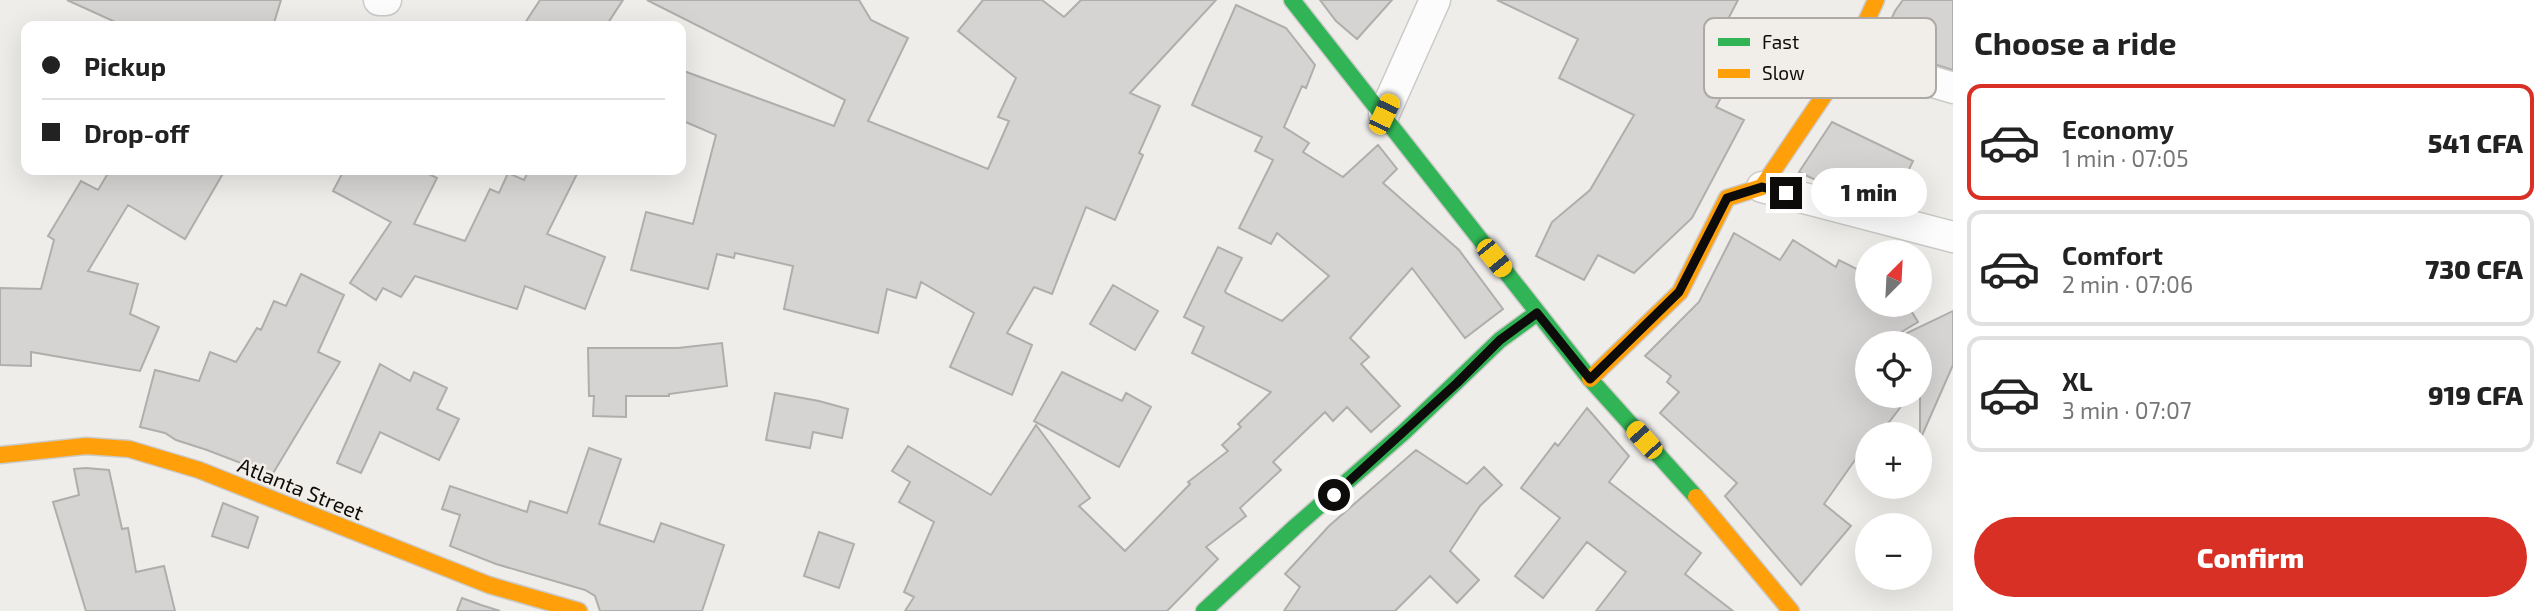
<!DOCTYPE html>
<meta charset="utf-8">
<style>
body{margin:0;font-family:"Exo 2",sans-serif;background:#f2f2f2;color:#222;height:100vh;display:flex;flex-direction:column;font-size:26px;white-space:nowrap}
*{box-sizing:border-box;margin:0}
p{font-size:23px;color:#767676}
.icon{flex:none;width:38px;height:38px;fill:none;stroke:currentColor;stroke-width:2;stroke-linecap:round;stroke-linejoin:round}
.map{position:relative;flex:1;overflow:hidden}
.panel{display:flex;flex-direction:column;background:#fff;width:595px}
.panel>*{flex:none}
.hud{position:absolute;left:21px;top:21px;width:665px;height:154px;border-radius:14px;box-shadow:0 7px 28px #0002;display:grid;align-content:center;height:154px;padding:0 21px;background:#fff}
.needle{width:46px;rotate:24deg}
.buttons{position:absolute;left:1855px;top:240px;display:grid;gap:14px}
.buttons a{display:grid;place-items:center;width:77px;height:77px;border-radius:50%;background:#fff;box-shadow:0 7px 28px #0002;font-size:35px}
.end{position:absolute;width:32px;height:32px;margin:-16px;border:9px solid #0d0c0a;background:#fff;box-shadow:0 0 0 4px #fff}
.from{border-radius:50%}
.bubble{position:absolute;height:49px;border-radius:24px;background:#fff;box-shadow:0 7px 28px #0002;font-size:23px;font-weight:800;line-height:49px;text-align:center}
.car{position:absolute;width:21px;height:42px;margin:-21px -10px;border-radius:9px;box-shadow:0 0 5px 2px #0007;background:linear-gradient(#f5c518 24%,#345 0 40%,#f5c518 0 76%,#345 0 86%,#f5c518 0)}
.hud b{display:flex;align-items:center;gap:24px;height:66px;font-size:26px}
.hud b+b{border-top:2px solid #e0e0e0}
.hud i{width:18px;height:18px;background:#222}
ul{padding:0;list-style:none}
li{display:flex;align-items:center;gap:21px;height:116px;margin:0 14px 10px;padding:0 7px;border:4px solid #e0e0e0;border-radius:14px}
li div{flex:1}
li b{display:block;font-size:26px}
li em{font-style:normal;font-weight:800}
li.active{border-color:#d93025}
li>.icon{width:63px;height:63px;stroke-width:1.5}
h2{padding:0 21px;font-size:32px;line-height:84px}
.button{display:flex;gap:14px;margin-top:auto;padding:14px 21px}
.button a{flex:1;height:80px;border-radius:42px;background:#d93025;color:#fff;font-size:28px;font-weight:800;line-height:80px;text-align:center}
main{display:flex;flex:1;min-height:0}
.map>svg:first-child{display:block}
.building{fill:#d6d4d3;stroke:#b0aead;stroke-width:2}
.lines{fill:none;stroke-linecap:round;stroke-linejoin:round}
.street-casing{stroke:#cbcac8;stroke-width:33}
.fast-casing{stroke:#cbcac8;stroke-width:19}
.slow-casing{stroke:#cbcac8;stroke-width:19}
.street{stroke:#fdfcfc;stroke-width:30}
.fast{stroke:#30b455;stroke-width:16}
.slow{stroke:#ff9f0a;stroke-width:16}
.route{stroke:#0d0c0a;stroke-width:9}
.labels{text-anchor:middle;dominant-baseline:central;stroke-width:5;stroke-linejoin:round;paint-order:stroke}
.street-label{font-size:21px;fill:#0d0c0a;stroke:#f1ede8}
.key{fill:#f1ede8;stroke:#adaaa5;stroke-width:2}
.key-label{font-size:19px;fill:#0d0c0a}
</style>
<main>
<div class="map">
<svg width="1953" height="611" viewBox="0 0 1953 611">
<rect width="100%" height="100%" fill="#efedea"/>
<path class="building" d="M67,0H281L273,26H124Z
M540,0H623L606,26H523Z
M647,0H859L871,20L908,38L868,121L988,169L1009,121L998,117L1016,78L958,31L983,0H1042L1064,17L1081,0H1216L1130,93L1160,106L1139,153L1143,155L1115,220L1086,207L1052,294L1034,287L1007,333L1032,345L1012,395L950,367L974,313L921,282L916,298L887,289L878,333L784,309L793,266L735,253L734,258L717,254L708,289L631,270L646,212L693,224L716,135L681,120V70L834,126L845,100Z
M1320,0H1392L1357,39L1336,21Z
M1497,0H1738L1705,63L1732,76L1716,107L1744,120L1692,218L1634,273L1598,255L1584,280L1536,256L1552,222L1590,190L1634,115L1559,78L1578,39Z
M1903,0H1953V70L1922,60L1885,33L1895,11Z
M1236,5L1286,28L1315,65L1306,88L1302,86L1284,127L1309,143L1303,152L1343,177L1378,145L1397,169L1383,183L1459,250L1503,309L1465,338L1412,268L1350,338L1369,357L1361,364L1400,406L1371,432L1347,407L1333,421L1325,412L1273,462L1281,470L1240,508L1246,516L1206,547L1218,559L1167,611H905L914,597L904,592L934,522L899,502L910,482L892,471L908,446L991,495L1036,425L1090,498L1079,506L1125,551L1190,484L1188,482L1228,451L1222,445L1241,427L1238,424L1271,392L1192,353L1204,327L1184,317L1218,247L1242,258L1225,291L1226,293L1282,321L1329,276L1277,233L1271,244L1239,228L1273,160L1255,151L1262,137L1192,105Z
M1832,122L1913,161L1893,203L1830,187L1799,172Z
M110,170H225L185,239L128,205L88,271L138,284L130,314L159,327L140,371L31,352V366L0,365V288L41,289L54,240L48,236L81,181L98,190Z
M344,170H421L437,178L414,224L465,241L490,189L499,193L508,173L524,180L529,170H579L547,234L605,257L585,309L525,286L517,309L415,276L401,297L383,288L376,300L350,283L391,222L333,191Z
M1734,233L1780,260L1793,240L1836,267L1839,260L1867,274V304H1907L1918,322L1883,343H1867V396H1909L1880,434H1867V443L1824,504L1851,526L1801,585L1725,496L1737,483L1660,413L1679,392L1667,382L1671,376L1645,356L1699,302Z
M301,274L344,295L318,352L340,362L272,475L207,450L176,440L165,433L140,427L155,370L199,381L210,352L236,362L257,328L261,330L274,301L286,306Z
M1113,285L1158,311L1135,350L1090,324Z
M1953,311V365L1920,440V343H1911L1907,333Z
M722,343L727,386L669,394V396H626V417L593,416L594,396H589L588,348H678Z
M380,364L410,381L414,372L447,388L437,409L459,419L439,460L380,432L361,473L337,463Z
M1062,372L1122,401L1126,393L1151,407L1119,467L1034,421Z
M775,393L819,401L848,409L842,438L813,432L810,448L766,440Z
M1587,408L1629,456L1609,482L1701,553L1685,574L1733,611H1596L1626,572L1587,542L1543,598L1515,576L1560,518L1521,488L1555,443L1558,446Z
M589,448L621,459L599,524L654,542L661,523L724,545L702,611H600L595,596L585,590L496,564L450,546L460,515L442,509L450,486L527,512L530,501L567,513Z
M1416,450L1467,484L1484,467L1502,485L1480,506L1450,551L1479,580L1457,603L1430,576L1395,611H1284L1300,587L1285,574L1329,526Z
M86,468L109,470L122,529L128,528L136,572L164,566L175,611H86L53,502L79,495L74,469Z
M223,503L258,517L248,548L212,536Z
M819,532L854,544L839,588L804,576Z
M462,598L481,605L500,611H457Z"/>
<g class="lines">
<g class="street-casing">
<path id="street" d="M379,0H386
M1850,57L1953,88
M1384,114L1435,0
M1762,187L1953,237"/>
</g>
<g class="fast-casing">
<path id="fast" d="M1292,0L1590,379L1696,497
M1204,611L1295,527L1404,432L1500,340L1537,313"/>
</g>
<g class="slow-casing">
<path id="slow" d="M1590,379L1680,292L1727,198L1762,187L1850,57L1876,0
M0,455L86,446L129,449L199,470L489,585L579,611
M1696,497L1791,611"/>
</g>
<use href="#street" class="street"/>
<use href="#fast" class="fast"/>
<use href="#slow" class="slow"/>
</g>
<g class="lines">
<path class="route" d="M1334,495L1457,383L1500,340L1537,313L1590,379L1679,292L1727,198L1762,187L1786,193"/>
</g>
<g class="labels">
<g class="street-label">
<text transform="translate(301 488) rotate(22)">Atlanta Street</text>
</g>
</g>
<rect x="1704" y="18" width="232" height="80" rx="10" class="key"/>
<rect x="1718" y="38" width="32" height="8" fill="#30b455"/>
<rect x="1718" y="69" width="32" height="9" fill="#ff9f0a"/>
<g class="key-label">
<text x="1762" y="49">Fast</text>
<text x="1762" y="80">Slow</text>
</g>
</svg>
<div class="buttons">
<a><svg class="needle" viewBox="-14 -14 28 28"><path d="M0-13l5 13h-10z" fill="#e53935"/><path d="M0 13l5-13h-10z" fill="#767676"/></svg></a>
<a><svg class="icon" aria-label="locate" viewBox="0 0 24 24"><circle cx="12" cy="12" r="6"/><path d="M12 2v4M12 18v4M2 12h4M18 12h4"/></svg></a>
<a>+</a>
<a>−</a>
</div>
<i class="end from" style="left:1334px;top:495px"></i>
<i class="end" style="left:1786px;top:193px"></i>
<div class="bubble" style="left:1811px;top:168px;width:116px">1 min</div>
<i class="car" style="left:1384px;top:114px;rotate:25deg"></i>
<i class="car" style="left:1494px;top:258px;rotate:141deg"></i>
<i class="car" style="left:1644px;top:440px;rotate:318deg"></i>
<div class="hud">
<b><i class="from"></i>Pickup</b>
<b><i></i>Drop-off</b>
</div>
</div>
<section class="panel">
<h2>Choose a ride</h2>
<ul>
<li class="active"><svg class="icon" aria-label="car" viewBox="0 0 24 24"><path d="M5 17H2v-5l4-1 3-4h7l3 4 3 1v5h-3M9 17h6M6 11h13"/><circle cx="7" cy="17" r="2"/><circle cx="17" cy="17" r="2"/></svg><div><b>Economy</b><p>1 min · 07:05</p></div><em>541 CFA</em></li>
<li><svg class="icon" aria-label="car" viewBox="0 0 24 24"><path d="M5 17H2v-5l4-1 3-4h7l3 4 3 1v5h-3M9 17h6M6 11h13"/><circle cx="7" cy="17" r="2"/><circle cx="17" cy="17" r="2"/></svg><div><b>Comfort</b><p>2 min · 07:06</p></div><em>730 CFA</em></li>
<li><svg class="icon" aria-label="car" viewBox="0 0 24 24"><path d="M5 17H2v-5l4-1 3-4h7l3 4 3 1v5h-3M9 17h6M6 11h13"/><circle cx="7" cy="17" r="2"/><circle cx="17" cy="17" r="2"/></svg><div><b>XL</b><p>3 min · 07:07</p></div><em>919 CFA</em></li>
</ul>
<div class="button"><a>Confirm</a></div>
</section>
</main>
